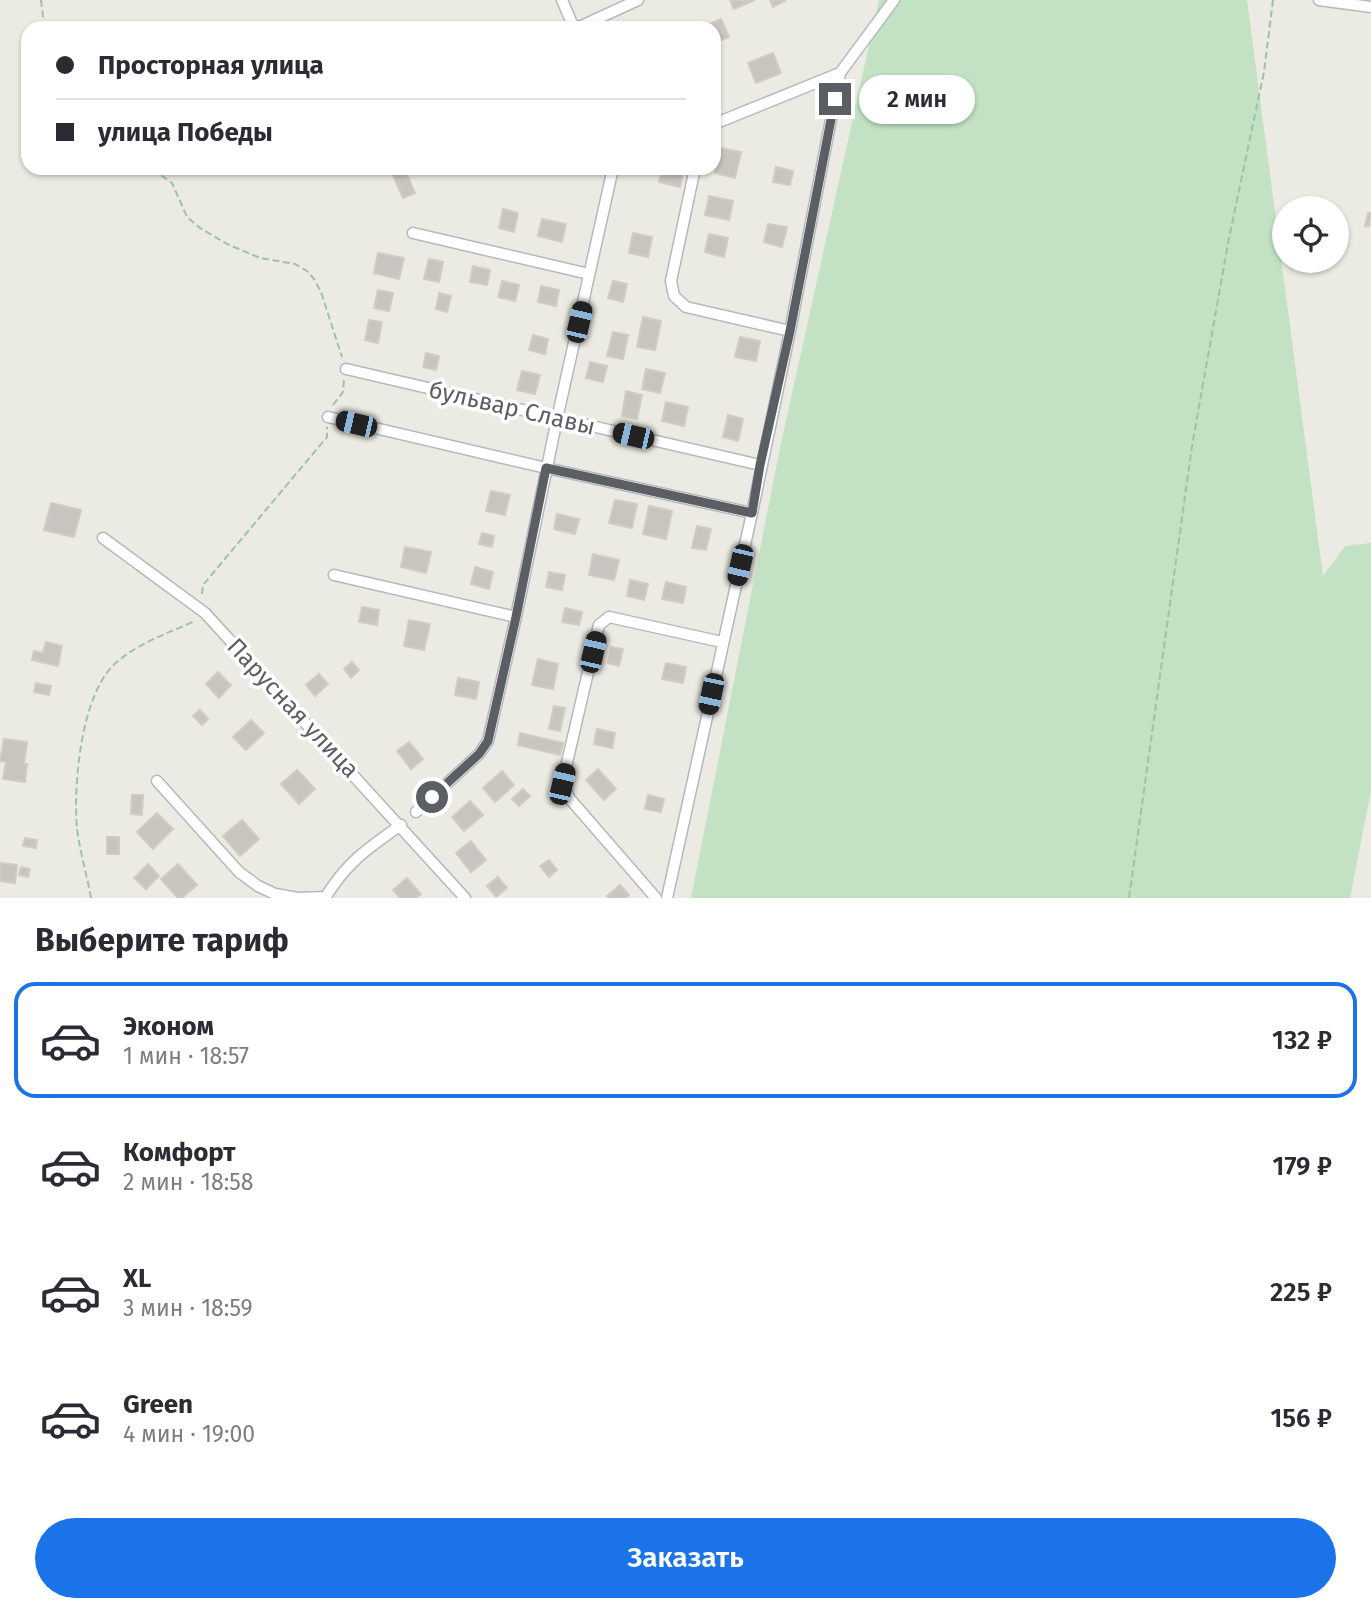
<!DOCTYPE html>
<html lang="ru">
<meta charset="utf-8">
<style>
body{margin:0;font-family:"Fira Sans",sans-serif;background:#f2f2f3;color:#2b2b33;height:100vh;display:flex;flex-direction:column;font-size:26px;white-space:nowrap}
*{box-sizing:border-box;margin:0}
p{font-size:23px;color:#7c7c81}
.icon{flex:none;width:38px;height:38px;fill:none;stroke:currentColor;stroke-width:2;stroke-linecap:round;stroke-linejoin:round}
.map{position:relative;height:898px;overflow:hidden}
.sheet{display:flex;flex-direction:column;background:#fff;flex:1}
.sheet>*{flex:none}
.top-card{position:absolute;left:21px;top:21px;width:700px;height:154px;border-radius:21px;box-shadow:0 2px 5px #0004;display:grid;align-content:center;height:154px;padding:0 35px;background:#fff}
.fabs{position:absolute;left:1272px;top:196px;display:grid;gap:14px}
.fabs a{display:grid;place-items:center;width:77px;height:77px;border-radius:50%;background:#fff;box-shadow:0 2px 5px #0004;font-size:35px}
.end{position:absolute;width:32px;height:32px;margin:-16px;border:9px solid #5b5e62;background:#fff;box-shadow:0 0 0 4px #fff}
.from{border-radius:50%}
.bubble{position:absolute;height:49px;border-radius:24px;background:#fff;box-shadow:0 2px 5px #0004;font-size:23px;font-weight:600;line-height:49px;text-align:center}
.car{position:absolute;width:21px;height:42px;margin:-21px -10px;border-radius:9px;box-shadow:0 0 5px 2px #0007;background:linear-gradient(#222 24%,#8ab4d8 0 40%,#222 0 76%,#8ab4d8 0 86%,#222 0)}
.top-card b{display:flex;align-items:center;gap:24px;height:66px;font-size:26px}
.top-card b+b{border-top:2px solid #e1e1e2}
.top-card i{width:18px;height:18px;background:#2b2b33}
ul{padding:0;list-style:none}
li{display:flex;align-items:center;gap:21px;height:116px;margin:0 14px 10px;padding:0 21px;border:4px solid transparent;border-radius:21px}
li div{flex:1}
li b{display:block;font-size:26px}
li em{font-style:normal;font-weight:600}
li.active{border-color:#1a73e8}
li>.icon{width:63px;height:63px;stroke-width:1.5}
h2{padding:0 35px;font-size:32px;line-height:84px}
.cta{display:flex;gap:14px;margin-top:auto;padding:14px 35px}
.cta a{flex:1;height:80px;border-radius:42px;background:#1a73e8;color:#fff;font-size:28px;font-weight:600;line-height:80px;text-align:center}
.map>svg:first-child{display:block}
.green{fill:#c2e2c3}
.building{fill:#c8c5c0;stroke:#d0ccc2;stroke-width:2}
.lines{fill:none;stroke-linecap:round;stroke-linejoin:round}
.minor-casing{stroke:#b5b8bc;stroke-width:13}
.path{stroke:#9cc2a8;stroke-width:2;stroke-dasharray:7 3.5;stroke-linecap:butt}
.minor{stroke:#fff;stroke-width:10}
.route{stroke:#5b5e62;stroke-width:9}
.labels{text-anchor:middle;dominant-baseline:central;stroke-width:7;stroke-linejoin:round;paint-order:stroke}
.street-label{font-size:24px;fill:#5b5e62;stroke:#fff}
</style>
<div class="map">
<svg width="1371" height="898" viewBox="0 0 1371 898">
<rect width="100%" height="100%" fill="#ecebe3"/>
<path class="green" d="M879,0H1247L1323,576L1345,546L1371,543V790L1350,898H691L780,448Z"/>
<path class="building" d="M730,0H755L734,9Z
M770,0H785V1L773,7Z
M721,19L729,37L714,43V28L702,27Z
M773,53L781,73L756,83L748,63Z
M720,148L741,152L735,178L715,173Z
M776,167L793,171L790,185L773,182Z
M404,168L415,193L403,198L392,173Z
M662,168L683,173L680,187L659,182Z
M709,196L733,201L729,220L705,215Z
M503,209L518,213L514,232L499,228Z
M1368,213H1371L1369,226H1365Z
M542,219L566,224L562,242L538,236Z
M768,224L787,227L782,247L764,242Z
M633,233L652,237L648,257L629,253Z
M709,234L728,238L724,257L705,252Z
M378,253L404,258L399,279L374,273Z
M429,259L443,262L439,282L424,279Z
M473,266L490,270L487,285L470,282Z
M502,281L519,285L515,301L498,297Z
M613,281L627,284L623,302L608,298Z
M541,286L559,290L556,306L538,302Z
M378,290L393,293L389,311L374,308Z
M439,293L451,296L447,312L436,309Z
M643,317L661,321L655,350L637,347Z
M369,320L382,322L378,343L365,340Z
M613,332L628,335L623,359L607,356Z
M533,335L548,339L545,354L529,350Z
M740,337L760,341L756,361L735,357Z
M426,353L439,356L436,370L423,367Z
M590,362L607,366L603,382L586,378Z
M646,369L665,373L660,393L642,389Z
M522,371L540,375L535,394L517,390Z
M626,391L642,395L637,419L622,416Z
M666,402L688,407L684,426L662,421Z
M728,415L743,419L738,441L723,437Z
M491,491L510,495L505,515L486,511Z
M615,500L637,504L632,528L609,523Z
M51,503L81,510L74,537L44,530Z
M649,506L672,511L666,539L643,534Z
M557,514L579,519L575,534L554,529Z
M697,526L711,529L706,550L692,548Z
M482,533L494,536L492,547L479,544Z
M405,547L431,552L426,573L401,567Z
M593,554L619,560L614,580L589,575Z
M475,567L493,572L489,589L471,584Z
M549,572L565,575L562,590L546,587Z
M630,580L648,584L644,600L627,596Z
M666,582L686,587L683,603L662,599Z
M362,607L379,610L377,625L359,622Z
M565,608L582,612L579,625L562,622Z
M409,620L430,624L424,650L404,646Z
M46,642L62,646L58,666L32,660L34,651L43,653Z
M611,647L623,649L619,666L608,663Z
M538,659L558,664L553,689L532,685Z
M352,662L359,670L351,678L344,669Z
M666,663L686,667L683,683L662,679Z
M218,672L231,685L219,698L206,684Z
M319,674L328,684L315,696L306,685Z
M458,678L479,682L476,699L455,695Z
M36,683L51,686L49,695L34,692Z
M554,706L565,708L560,731L549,729Z
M200,710L208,719L202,725L193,716Z
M251,720L264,733L246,750L233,737Z
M597,729L615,733L612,748L594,744Z
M520,733L563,743L560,755L518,745Z
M4,739L27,742L24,764H27L25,782L3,779L6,762L0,761Z
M409,742L423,759L411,769L397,751Z
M598,769L616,789L604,800L586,780Z
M297,770L315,789L299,804L281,784Z
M502,771L514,785L495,802L483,788Z
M523,789L530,796L519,806L512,799Z
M132,795H143L142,815L131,814Z
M648,795L664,799L661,812L645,809Z
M470,801L483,815L464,831L452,817Z
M157,813L173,829L153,849L137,832Z
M242,820L259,839L240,856L223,836Z
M107,837H119V854H107Z
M25,838L37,840L36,848L23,846Z
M471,841L486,860L471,872L456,853Z
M549,860L557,870L549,877L540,866Z
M0,863L17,865L15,883L0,881Z
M148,864L159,876L146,889L134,878Z
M178,864L197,885L182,898H178L161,879Z
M21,867L30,869L28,877L19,875Z
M498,877L507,888L496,897L487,886Z
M407,878L421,894L416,898H400L393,890Z
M620,885L629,895L626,898H609L607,896Z"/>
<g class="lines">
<g class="minor-casing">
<path id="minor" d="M562,0L574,28
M1319,0L1371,7
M577,28L638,0
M714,124L840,73
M695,168L671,281L674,296L686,307L790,331
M413,233L589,274
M346,369L760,465
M328,417L546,468L752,513
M103,538L205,613L465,898
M334,575L516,617
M157,781L239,872L258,886L275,894L298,898L325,897
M416,812L479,754L488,741L516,617L557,419L613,168
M325,898C347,862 367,849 401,825
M656,898L570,799L562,784L599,625L609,617L722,642
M667,898L752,513L790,331L840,73L894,0"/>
</g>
<path class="path" d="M41,0L43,16L41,28
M142,168L158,173L172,183L187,217L200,228L227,244L260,258L295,264L307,271L314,279L321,292L342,357
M333,405L343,392L344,379
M202,594L203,585L327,437V427
M91,898C87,875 80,852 77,829C73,785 81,690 118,661C141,642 168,633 195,621
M1129,898L1192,446L1229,238L1264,72L1273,0"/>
<use href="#minor" class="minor"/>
</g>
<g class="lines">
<path class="route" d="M432,797L479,754L488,741L516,617L546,468L752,513L760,465L790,331L835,99"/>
</g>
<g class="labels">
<g class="street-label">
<text transform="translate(512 408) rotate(13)">бульвар Славы</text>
<text transform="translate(293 708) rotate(47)">Парусная улица</text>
</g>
</g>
</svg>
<div class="fabs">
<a><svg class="icon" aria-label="locate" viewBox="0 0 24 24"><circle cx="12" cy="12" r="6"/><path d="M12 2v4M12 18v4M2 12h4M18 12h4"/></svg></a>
</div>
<i class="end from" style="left:432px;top:797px"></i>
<i class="end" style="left:835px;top:99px"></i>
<div class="bubble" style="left:859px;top:75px;width:116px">2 мин</div>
<i class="car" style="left:579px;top:322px;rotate:13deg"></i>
<i class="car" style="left:356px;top:424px;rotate:283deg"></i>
<i class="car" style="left:633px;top:436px;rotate:283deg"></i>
<i class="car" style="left:740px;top:565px;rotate:193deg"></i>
<i class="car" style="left:593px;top:652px;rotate:13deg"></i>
<i class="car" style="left:711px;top:694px;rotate:192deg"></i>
<i class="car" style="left:562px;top:784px;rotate:13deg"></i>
<div class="top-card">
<b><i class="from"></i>Просторная улица</b>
<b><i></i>улица Победы</b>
</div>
</div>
<section class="sheet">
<h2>Выберите тариф</h2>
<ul>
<li class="active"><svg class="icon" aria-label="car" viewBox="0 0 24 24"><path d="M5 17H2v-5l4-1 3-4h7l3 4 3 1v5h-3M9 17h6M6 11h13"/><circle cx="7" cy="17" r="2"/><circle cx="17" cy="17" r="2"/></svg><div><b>Эконом</b><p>1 мин · 18:57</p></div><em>132 ₽</em></li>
<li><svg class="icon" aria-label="car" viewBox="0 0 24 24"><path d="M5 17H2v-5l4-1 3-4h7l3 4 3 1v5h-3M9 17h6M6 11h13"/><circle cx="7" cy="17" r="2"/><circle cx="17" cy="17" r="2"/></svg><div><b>Комфорт</b><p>2 мин · 18:58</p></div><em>179 ₽</em></li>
<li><svg class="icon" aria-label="car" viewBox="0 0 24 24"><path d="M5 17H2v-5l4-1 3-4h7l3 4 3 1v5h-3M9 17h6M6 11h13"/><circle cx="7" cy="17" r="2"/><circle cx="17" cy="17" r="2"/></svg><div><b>XL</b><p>3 мин · 18:59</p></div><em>225 ₽</em></li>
<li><svg class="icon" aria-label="car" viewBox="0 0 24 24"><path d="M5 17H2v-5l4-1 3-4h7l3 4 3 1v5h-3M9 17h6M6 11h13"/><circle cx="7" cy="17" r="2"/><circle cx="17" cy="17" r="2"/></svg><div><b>Green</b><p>4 мин · 19:00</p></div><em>156 ₽</em></li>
</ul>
<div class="cta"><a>Заказать</a></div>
</section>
